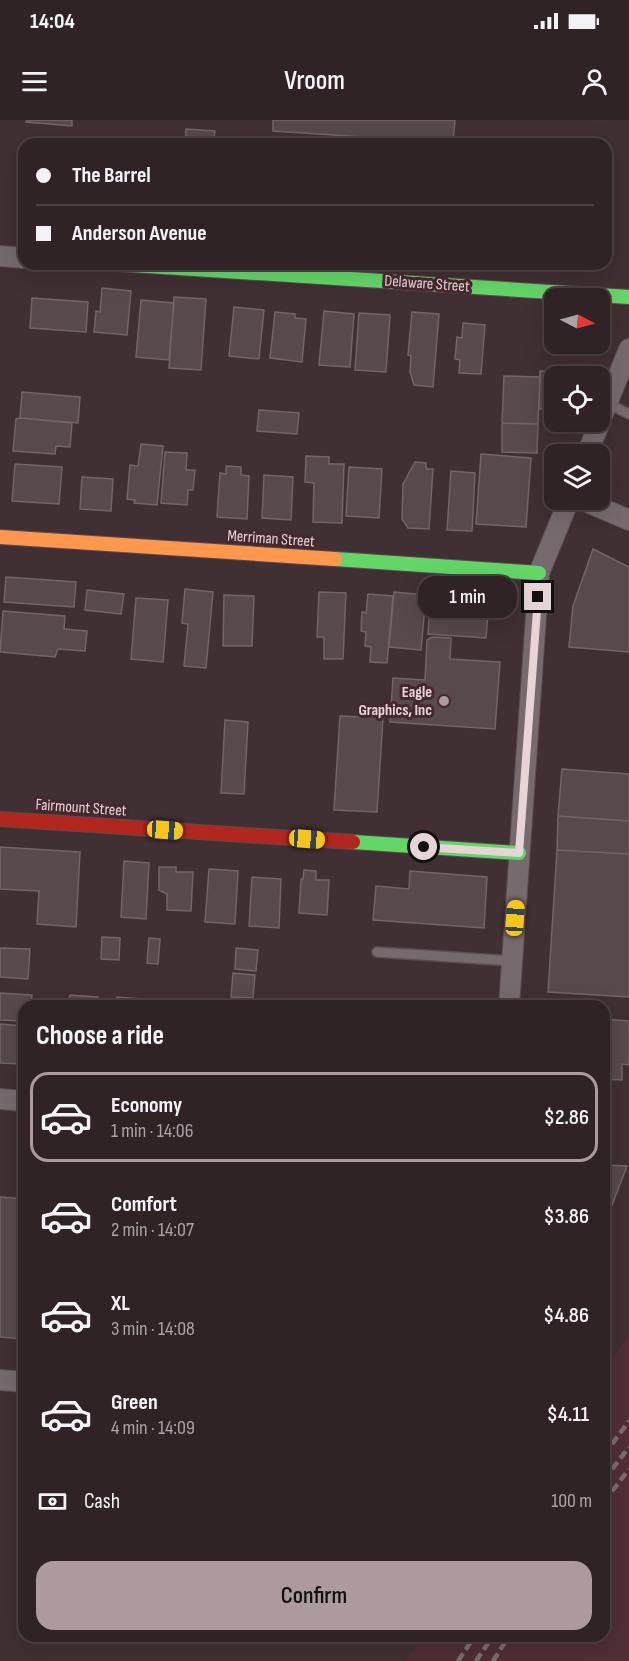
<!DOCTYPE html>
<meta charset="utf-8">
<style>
body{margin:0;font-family:"Sofia Sans Condensed",sans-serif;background:#3c2f32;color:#f1f3f6;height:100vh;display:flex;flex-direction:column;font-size:22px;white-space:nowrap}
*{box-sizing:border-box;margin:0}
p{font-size:20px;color:#a8a4a7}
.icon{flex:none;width:33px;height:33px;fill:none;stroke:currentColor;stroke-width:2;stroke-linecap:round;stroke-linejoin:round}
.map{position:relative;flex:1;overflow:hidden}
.drawer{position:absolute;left:18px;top:880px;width:592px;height:642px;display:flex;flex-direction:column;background:#302326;border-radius:18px;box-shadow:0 6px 24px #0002,0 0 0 2px #4b4043}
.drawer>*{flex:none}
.hud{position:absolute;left:18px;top:18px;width:594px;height:132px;border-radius:18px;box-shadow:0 6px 24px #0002,0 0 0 2px #4b4043;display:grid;align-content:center;height:132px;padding:0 18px;background:#302326}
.needle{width:39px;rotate:96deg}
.buttons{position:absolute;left:544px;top:168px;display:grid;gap:12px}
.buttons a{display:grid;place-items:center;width:66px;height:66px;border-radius:12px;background:#302326;box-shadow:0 6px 24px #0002,0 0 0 2px #4b4043;font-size:30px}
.end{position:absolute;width:27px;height:27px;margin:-14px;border:8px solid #e7d4d7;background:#111;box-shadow:0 0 0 3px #111}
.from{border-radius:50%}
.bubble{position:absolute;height:42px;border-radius:18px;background:#302326;box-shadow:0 6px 24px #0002,0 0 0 2px #4b4043;font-size:20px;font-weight:600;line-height:42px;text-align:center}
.car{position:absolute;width:18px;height:36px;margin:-18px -9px;border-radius:8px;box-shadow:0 0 4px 2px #0007;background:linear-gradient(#f5c518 24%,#345 0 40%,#f5c518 0 76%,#345 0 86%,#f5c518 0)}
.hud b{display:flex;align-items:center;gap:21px;height:57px;font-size:22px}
.hud b+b{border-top:2px solid #4b4043}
.hud i{width:15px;height:15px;background:#f1f3f6}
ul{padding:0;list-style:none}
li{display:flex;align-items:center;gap:18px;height:90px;margin:0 12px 9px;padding:0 6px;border:3px solid transparent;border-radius:18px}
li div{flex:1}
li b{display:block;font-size:22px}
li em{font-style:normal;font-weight:600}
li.on{border-color:#ad9a9e}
li>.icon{width:54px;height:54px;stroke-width:1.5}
h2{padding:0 18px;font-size:27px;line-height:72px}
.pay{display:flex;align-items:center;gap:15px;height:66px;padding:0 18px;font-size:22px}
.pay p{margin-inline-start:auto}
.action{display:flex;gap:12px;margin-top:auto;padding:12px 18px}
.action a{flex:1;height:69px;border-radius:18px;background:#ad9a9e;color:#111;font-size:24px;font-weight:600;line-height:69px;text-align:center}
.status{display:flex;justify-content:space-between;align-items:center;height:42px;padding:0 30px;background:#302326;direction:ltr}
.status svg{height:16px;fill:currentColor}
header{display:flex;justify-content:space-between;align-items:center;height:78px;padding:0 18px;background:#302326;font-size:27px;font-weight:600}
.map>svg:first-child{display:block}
.built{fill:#502e36}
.building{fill:#57494c;stroke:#736467;stroke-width:1.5}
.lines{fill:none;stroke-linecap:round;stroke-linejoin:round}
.lane-casing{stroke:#5c4d50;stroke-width:12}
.street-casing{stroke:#5c4d50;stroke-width:22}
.fast-casing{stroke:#5c4d50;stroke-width:16}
.slow-casing{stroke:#5c4d50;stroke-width:16}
.jam-casing{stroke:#5c4d50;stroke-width:16}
.lane{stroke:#776a6e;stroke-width:9}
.street{stroke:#776a6e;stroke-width:20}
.fast{stroke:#63d668;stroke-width:14}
.slow{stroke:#ff974d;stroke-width:14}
.jam{stroke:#b3261e;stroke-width:14}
.rail{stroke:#7a6c6f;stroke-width:4.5;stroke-dasharray:9 4.5;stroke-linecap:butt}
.route{stroke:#e7d4d7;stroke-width:8}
.poi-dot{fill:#ad9a9e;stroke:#46292f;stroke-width:2}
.labels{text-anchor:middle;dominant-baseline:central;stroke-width:6;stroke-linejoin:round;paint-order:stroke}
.street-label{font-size:16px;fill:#e7d4d7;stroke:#46292f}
.poi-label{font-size:16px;font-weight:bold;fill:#e7d4d7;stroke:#46292f;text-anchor:end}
</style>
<div class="status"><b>14:04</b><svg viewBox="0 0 49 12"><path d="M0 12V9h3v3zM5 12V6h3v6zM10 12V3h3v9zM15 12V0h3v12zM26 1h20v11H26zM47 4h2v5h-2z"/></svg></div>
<header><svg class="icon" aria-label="menu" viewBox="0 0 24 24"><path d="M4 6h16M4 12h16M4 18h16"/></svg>Vroom<svg class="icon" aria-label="person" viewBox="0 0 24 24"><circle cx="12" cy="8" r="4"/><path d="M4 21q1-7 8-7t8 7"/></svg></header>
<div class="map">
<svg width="629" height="1541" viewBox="0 0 629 1541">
<rect width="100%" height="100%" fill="#402f33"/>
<path class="built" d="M629,1215V1541H405L422,1517L604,1516L605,1250Z"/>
<path class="building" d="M27,0H72V6L26,2Z
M273,0H455L453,23L273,11Z
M186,9L215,11L213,24H185Z
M102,168L131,171L127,215L94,212L96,191L100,192Z
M174,177L206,179L201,250L169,248Z
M32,178L88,182L86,212L30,208Z
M141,180L174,183L169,240L136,237Z
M234,187L264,190L259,239L229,236Z
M324,191L354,194L350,247L319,245Z
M275,192L295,194V198L306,199L302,242L270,238Z
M412,192L439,194L433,267L414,265L410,252L411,236L408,235Z
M359,193L390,195L386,252L355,250Z
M463,203L485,205L481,254L459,253L460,240L455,239L457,217L462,218Z
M540,251L569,252V256H555V289H539Z
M504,256L540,257L538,304L502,303Z
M22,272L80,277L78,303L20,298Z
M259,290L299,293L297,314L257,311Z
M20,298L72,303L70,327L56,326L55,334L13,331L16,299Z
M502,303L538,304L537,333L502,332Z
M141,324L163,326L157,385L134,383L135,380L127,379L130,345L138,346Z
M165,332L187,333L186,350H195L193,370H188L187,385L161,383Z
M481,334L531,338L526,407L476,404Z
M306,336L329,337V344H344L342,403L313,402L314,363L305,362Z
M415,342L426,343V349H433L429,409L408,408L402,399L403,364Z
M15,344L62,347L59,384L12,381Z
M226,346L241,347V355L249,356L247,399L217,397L220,353L226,354Z
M349,347L382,349L379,398L346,396Z
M451,351L475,353L472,411L447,410Z
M264,355L293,357L291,400L262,398Z
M82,357L113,359L111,391L80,389Z
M593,429L629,447V532L569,527L573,486Z
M6,457L76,462L74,487L4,482Z
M185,469L213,472L206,548L184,546L188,504L182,503Z
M87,470L124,474L121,494L85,490Z
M319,472L346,473L343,539H324V517H317Z
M394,472L426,475L421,530L389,527Z
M368,474L393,476L387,543L370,542L371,527L365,526L366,512L361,511L362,492L366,493Z
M224,475L254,476L252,526H223Z
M136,478L168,480L163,542L131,539Z
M460,485L476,486V493L488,494L486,518L428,514L430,487L459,489Z
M3,491L65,496L64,509L87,511L85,531L58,529L55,537L0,532Z
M432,517L451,518L450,539L500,542L495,609L390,602L393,558L425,560L427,520Z
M340,596L383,598L377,692L334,690Z
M225,600L248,602L244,674L221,673Z
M562,649L629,654V701L558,696Z
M558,696L629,701V734L557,730Z
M0,727L80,732L76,807L37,804L39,771L0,769Z
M557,730L629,734V877L548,872Z
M124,741L149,743L146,799L121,797Z
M159,747H176V752H193L191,791L167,790V774L159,770Z
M209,749L238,751L235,804L205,802Z
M304,750L316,751V760H329L327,795L299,793L301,759H303Z
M410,751L487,757L484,808L373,800L376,766L409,769Z
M252,757L281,759L279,808L249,806Z
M102,817L120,818L119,840L101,839Z
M149,818L160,819L158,844L147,843Z
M0,828L30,829L28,859L0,857Z
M236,828L258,830L256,851L235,849Z
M233,853L255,855L253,878L231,877Z
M0,873L32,875L31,886H24V901L0,900Z
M70,875L98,877L97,886H69Z
M117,877L142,879L141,886H116Z
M604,899L629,901V945L622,944V960L604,959Z
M0,904L24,906V944L0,943Z
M604,1045L627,1046L609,1093L604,1097Z
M0,1077L24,1079V1219L0,1217Z"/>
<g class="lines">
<g class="lane-casing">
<path id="lane" d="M607,283L629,294
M377,832L512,841"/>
</g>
<g class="street-casing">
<path id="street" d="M0,136L24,138
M600,301L629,229
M587,334L600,302
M582,380L629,400
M509,886L539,453L569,380
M0,979L24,981
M0,1260L24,1262"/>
</g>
<g class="fast-casing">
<path id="fast" d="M117,144L629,177
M335,439L539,453
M353,722L519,733"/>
</g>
<g class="slow-casing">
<path id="slow" d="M0,417L335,439"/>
</g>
<g class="jam-casing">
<path id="jam" d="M0,699L353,722"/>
</g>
<use href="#lane" class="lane"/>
<use href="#street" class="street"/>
<use href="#fast" class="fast"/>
<use href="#slow" class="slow"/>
<use href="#jam" class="jam"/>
<path class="rail" d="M604,1335L629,1301
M604,1360L629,1327
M604,1382L629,1349
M458,1541L475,1516
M476,1541L493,1516
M493,1541L509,1516"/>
</g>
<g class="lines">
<path class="route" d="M424,727L519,733L538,477"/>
</g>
<circle class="poi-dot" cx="444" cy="581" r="6"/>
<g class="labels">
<g class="street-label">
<text transform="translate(427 164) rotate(4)">Delaware Street</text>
<text transform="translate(271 419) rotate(4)">Merriman Street</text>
<text transform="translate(81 688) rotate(4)">Fairmount Street</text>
</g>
<g class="poi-label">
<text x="432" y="572">Eagle<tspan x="432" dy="18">Graphics, Inc</tspan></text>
</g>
</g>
</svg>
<div class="buttons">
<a><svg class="needle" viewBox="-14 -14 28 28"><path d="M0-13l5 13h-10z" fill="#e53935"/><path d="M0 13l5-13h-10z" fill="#a8a4a7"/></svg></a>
<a><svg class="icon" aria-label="locate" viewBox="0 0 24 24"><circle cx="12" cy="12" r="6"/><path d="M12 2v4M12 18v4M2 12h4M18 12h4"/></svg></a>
<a><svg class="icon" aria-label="layers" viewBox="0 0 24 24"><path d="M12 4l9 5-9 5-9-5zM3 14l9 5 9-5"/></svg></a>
</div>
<i class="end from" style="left:424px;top:727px"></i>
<i class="end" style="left:538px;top:477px"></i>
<div class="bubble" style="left:418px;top:456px;width:99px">1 min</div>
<i class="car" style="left:165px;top:710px;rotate:94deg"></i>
<i class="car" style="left:307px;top:719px;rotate:94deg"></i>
<i class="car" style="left:515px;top:798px;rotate:4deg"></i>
<div class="hud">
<b><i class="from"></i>The Barrel</b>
<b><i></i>Anderson Avenue</b>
</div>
<section class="drawer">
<h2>Choose a ride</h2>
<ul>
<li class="on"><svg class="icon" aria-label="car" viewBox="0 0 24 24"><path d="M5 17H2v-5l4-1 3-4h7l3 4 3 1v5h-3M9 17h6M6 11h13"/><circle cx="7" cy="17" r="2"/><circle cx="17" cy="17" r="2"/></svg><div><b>Economy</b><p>1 min · 14:06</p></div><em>$2.86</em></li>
<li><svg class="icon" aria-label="car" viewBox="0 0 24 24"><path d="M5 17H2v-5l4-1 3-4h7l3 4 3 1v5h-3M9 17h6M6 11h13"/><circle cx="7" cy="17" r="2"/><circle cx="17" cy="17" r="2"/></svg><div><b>Comfort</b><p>2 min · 14:07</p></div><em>$3.86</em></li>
<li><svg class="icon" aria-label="car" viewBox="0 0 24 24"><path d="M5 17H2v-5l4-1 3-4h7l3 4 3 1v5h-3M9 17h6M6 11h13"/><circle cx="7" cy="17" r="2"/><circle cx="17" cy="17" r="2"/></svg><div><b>XL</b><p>3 min · 14:08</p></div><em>$4.86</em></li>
<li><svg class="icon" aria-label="car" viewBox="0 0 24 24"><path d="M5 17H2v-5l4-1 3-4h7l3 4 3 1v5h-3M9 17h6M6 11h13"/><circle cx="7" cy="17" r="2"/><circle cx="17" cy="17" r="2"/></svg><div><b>Green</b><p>4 min · 14:09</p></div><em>$4.11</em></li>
</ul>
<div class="pay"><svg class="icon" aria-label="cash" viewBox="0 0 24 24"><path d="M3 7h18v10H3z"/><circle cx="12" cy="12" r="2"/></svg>Cash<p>100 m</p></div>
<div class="action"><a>Confirm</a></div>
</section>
</div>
